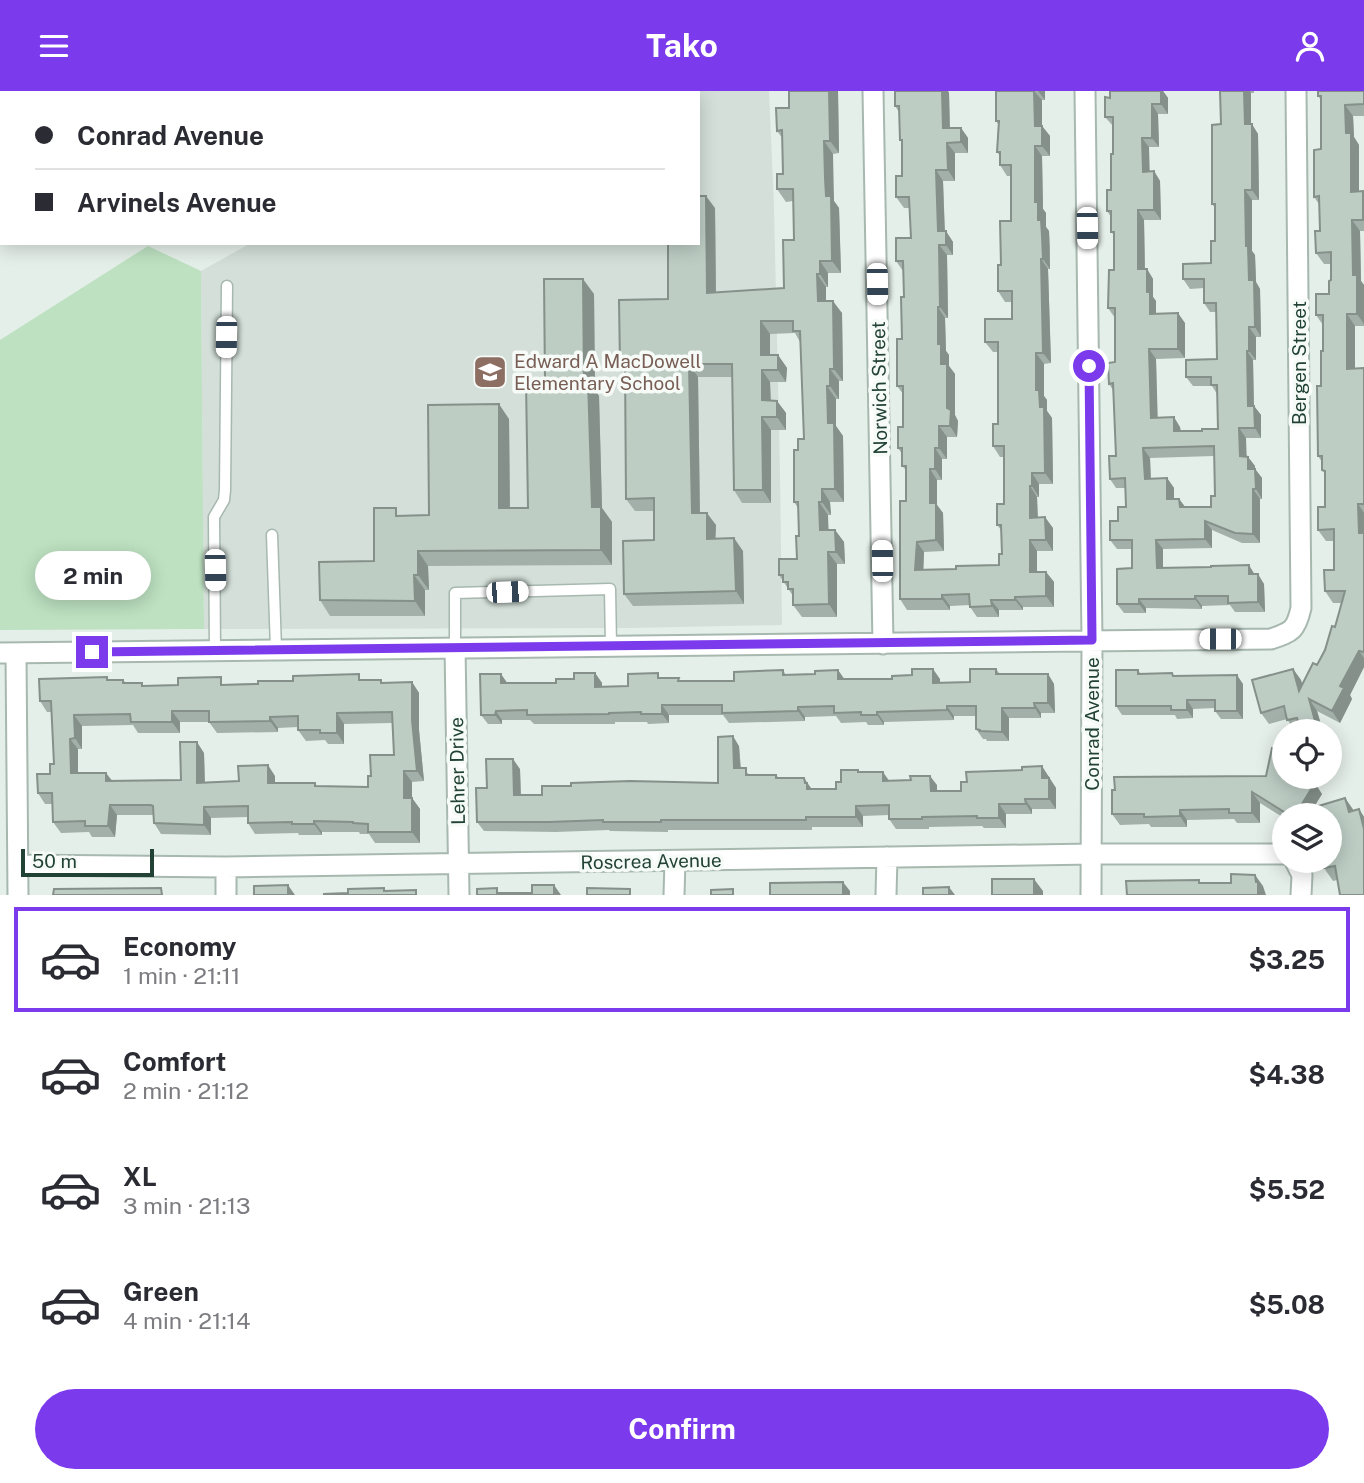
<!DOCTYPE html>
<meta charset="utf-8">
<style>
body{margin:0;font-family:"Public Sans",sans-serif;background:#f2f2f3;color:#2b2b33;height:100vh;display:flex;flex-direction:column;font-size:26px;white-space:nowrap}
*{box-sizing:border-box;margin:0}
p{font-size:23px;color:#7c7c81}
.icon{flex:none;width:38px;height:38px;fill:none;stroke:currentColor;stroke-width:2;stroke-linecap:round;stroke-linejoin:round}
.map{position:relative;height:804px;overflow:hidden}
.panel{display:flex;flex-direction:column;background:#fff;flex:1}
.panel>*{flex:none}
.top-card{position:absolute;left:0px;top:0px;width:700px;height:154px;box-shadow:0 4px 18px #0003;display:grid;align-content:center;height:154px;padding:0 35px;background:#fff}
.buttons{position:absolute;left:1272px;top:628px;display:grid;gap:14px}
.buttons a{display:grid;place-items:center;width:70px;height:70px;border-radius:50%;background:#fff;box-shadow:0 4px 18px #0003;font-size:35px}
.scale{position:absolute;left:21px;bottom:18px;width:133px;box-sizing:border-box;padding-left:7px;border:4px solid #224235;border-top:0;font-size:19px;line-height:24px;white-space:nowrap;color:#224235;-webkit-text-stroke:5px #f6fbf8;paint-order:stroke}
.end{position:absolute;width:32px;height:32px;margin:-16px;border:9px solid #7c3aed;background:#fff;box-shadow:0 0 0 4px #fff}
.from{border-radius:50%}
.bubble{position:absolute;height:49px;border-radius:24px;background:#fff;box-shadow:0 4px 18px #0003;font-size:23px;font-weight:700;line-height:49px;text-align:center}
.car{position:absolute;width:21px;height:42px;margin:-21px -10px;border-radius:9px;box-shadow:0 0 5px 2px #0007;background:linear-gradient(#fff 24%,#345 0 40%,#fff 0 76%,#345 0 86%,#fff 0)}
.top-card b{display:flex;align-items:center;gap:24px;height:66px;font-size:26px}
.top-card b+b{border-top:2px solid #e1e1e2}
.top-card i{width:18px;height:18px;background:#2b2b33}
ul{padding:12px 0 0;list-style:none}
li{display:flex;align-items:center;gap:21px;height:105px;margin:0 14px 10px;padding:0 21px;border:4px solid transparent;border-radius:0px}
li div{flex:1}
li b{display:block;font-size:26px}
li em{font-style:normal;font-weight:700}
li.current{border-color:#7c3aed}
li>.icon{width:63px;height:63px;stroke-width:1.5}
.button{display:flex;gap:14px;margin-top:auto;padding:14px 35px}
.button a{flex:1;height:80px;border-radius:42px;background:#7c3aed;color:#fff;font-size:28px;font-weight:700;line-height:80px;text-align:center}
header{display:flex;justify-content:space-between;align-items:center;height:91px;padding:0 35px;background:#7c3aed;color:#fff;font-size:32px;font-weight:700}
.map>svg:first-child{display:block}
.built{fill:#d3dfd8}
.green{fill:#bde1c1}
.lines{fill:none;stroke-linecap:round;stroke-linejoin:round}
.service-casing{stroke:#a7b8af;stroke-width:13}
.minor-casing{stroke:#a7b8af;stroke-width:23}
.motorway-casing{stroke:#c1cac6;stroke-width:24}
.service{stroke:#fff;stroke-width:10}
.minor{stroke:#fff;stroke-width:19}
.motorway{stroke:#2c7158;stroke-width:21}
.wall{fill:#a3b0a9;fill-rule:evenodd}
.shaded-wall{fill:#849089}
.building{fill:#bdcdc4;stroke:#849089;stroke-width:2;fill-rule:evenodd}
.route{stroke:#7c3aed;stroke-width:9}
.labels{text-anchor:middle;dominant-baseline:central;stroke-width:7;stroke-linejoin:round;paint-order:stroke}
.education-label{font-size:19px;fill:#785e54;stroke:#f6fbf8;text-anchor:start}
.street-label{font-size:19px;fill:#224235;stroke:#f6fbf8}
</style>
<header><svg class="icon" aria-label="menu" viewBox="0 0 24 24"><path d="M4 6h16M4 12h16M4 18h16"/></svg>Tako<svg class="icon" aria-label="person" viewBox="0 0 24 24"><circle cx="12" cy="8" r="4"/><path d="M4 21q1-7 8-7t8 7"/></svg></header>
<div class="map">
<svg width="1364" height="804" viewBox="0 0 1364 804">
<rect width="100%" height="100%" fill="#e5efe9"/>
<path class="built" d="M526,0H769L774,116L780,381L782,534L628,537L204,538L201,180L251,152H698V2H523Z"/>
<path class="green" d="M148,155L201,180L204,538L0,539V249Z"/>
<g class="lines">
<g class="service-casing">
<path id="service" d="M272,444L276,558
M455,556V502L610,498L611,555
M215,560L214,426L224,409L225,399L227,195"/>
</g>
<g class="minor-casing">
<path id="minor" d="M873,0L883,553
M1085,0L1092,549L1091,804
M455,556L459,804
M0,562L1271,548C1292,541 1296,539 1301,517L1296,0
M16,562L18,804
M1295,770L1302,784L1301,804
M18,774L226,776L1093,763H1284
M226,804V776
M674,804L675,770
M886,804L887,766"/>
</g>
<g class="motorway-casing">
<path id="motorway" d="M69,2L72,0
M237,2L240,0
M0,38H2
M0,129L2,128"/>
</g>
<use href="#service" class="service"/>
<use href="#minor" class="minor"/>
<use href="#motorway" class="motorway"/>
</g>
<path class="wall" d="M838,0L839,62L833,63V99L834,110L839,117L841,182H828V196H826V210L842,222L843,290H839V308H836V335L843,345L844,411H830L831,424H828V439H835L844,451L845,473H837V526H802L793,514V505L779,484L797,468L799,445L798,417L794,411L798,359L804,348L800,251L795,242L770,243V264H778L787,277L786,291H770L771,310H777L786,322V339H771V412H742L734,399L732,286H698L700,422L716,434L715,448L743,460L744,513L633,515L624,503L654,449V420H635L626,408L625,279L620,273L668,208L715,117L716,202L784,197L794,149L793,110L786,111L777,98L783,83V48L777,40L789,17Z
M942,0H948L949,2L950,37H961L968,47V62H955V90H943L945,140L953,151V164H947L948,227H945L946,260L949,264V275L955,283V324L958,330L957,346H947V368H942V389H937V414L943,422L944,460L924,461L923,479L956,478L999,474L1002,463V440L997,434L1004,413V366H1000L993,355L998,333V261H993L985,251L1012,228V211H1005L998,200L1001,174L1011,130V85H1007L1000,74V65L997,61L998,33L996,30V0H1045V9H1042V35L1050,45V65H1042L1043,118L1046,122V136L1049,140L1050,156V178H1048L1051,272L1044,273V305L1047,309V320L1052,327L1053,393H1039V406H1037L1038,426L1053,437V460H1037V481H1046L1054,491V516H1023V519H999V526H977L970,516V514L950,515V519H907L900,508L906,410V379L902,375V363L898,357L903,336V303L897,295L902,248L904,206L903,180L896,170L911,147L909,117H904L896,106L902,85V52L900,49L899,21L895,15Z
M1110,0H1163L1168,7V23H1158L1159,56H1149V80H1154L1160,90L1161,129H1144L1145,178H1147L1153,188V206L1156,210V223L1185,232V267L1156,268L1157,327L1180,336L1181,340H1202L1218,338L1217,303L1212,295H1193L1186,286L1217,268L1216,221H1210L1204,212V197L1190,198L1183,188L1211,172L1215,150V117L1212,113L1221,33L1220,0H1254V2H1251V33L1258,43L1259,109H1252V160L1255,164L1256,191L1260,198L1261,246H1256V269H1253L1254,315L1261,324V347H1246V366H1248L1255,375V378L1262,387V408H1260V452H1242L1212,439V457L1163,458V477L1255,483L1264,493L1265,521H1235L1230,514L1202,515V518L1146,517V522H1124L1117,513L1132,477V458H1117L1110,449L1118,430L1126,416L1125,397H1116L1110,388L1116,365L1113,299L1109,293L1115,271V227L1108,217L1114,179V144L1111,141V126L1107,120L1111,99L1113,63V35L1105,26L1110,7ZM1214,365L1215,405L1211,416H1185L1179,408H1174V397L1167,387L1151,388L1150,367Z
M1364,0V25H1353L1354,46L1359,54V100H1363L1364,102V140H1360L1361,190L1364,194V235H1355V278L1364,277V576L1350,604L1352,608L1340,632L1317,620L1323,640H1301V639L1295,640L1287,628L1269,633L1261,622L1293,578L1301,589L1302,593L1317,574L1335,536L1342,512H1333L1325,500L1334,479V450H1326L1318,439L1325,416V383L1322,379V371L1318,365L1321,295L1323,260V234L1316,224L1329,203L1331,189V173H1324L1316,162L1320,140L1319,113L1314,106L1321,58V9L1318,5Z
M594,203L595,299L599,305L602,417L612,431V474L428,475L429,499H425V525H330L320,509L374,470L402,425L429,424L509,328L510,417H528L545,291Z
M996,578L1000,583H1048L1054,593L1055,622H1041V627H1009V650H987L986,648H983L976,638V625H954V629L884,631V634H868L866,631L841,632L836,625L805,626V630L729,632L723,624H669V632L648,633L647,631H615V633H534L530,629H502V633H488L481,624L507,592H556L574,588L595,582L602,592V596L628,595L662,587L681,590H734L783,579L786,584L815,583L838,579L844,588H940V592L970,591Z
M1138,579L1141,583L1174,585L1243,593V628H1221L1215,620V617L1193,618V627L1177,628L1175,624H1122L1116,615Z
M107,586L109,589H123L126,592H142L143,595L381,589L382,592L412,591L419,602V639L424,690L412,691V707L420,718V752H375L369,743H360L359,741H322V744H299L298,742L255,743L248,732V726L211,727V744L161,743L154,732V724H117L115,746H92L89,741L61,742L53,731V713H45L38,702L50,683L54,673L52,621H47L40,610ZM180,631H209L217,642L278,641V637L298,636V639L306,650L325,649L328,653H344V633L392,632L394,664L371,685L368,696L317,695L315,692H275V685L239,690L205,691L204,662L181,689L112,690L78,682V658H82V635L133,634L138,642H180Z
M739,655L741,677L750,684H776L779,687L811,698H836L841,691L860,681L889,689L937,694V700H961L1049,685V687L1056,697V718H1032V723H1006V737H984L982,735L929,736V738H896L889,728V724L863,725V736H812V739H668V741L610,740L609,739L556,741L484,740L477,731L487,697L520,678L521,704H542L718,692Z
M1284,686L1322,703L1314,716L1345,707L1354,720L1359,718L1364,726V804L1337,789L1333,790L1324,777L1330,770L1312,719L1309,724H1284V727L1260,712V732H1237L1234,728L1187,729V736H1151L1149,733L1120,734L1112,723Z"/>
<path class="shaded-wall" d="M829,0H838L839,62L830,50Z
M942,0H948L949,2L950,48L943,37Z
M1034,0L1042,9V45L1035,35Z
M1038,0H1045V9Z
M1161,0H1163L1168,7V23L1161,13Z
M1244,0H1250L1251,2V43L1245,33Z
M1152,13L1158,23L1159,56L1152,47Z
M1345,14L1353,25L1354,46L1359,54V112L1351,101L1346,42Z
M1252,33L1258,43L1259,109L1252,99Z
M1042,35L1050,45V65L1042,55Z
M961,37L968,47V62L961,51Z
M1142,47L1149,56L1150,90L1143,81Z
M824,50L833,63L834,110L839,117L841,182L832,170L825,87Z
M947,52L955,62V90L948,79Z
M1035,55L1042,65L1043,118L1046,122V136L1049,140L1050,178L1043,168L1035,111Z
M936,79L943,90L945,151L938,140Z
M1154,80L1160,90L1161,129L1154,119Z
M1245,99L1252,109V160L1255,164L1256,191L1260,198L1261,246L1255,236L1249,189L1246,155Z
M706,105L715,117L716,215L707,202Z
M1138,119L1144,129L1145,188L1138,178Z
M1352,129L1360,140L1361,190L1364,194V233L1357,223L1353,184Z
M946,140L953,151V164L946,154Z
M939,154L947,164L948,227L940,216Z
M1041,168L1048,178L1051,272L1043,262Z
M820,170L828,182V196L820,183Z
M1147,178L1153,188V206L1156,210V232L1150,223L1147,201Z
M817,183L826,196V223L818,210Z
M583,188L594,203L595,299L599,305L602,417L612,431V474L601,459L592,416L584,290Z
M833,210L842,222L843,290L834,278Z
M938,216L945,227L946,260L949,264V275L955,283V324L958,330L957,346L950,335L938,253Z
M1178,222L1185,232V267L1178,258Z
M1347,223L1355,235V289L1347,278Z
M761,230L770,243V276L761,264Z
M1249,236L1256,246V269L1249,260Z
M1149,258L1156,268L1158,336L1151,327Z
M1247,260L1253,269L1254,324L1248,315Z
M1036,262L1044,273V305L1047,309V320L1052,327L1053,393L1045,382L1040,316L1036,299Z
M778,264L787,277L786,291L778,279Z
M689,273L698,286L700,434L692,422Z
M830,278L839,290V308L830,295Z
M762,279L770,291L771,322L762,309Z
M827,295L836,308V335L843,345L844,411L835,398L828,332Z
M777,310L786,322V339L777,326Z
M499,313L509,328L510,432L499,417Z
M1254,315L1261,324V347L1255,337Z
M762,326L771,339V412L763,399Z
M1174,326L1180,336L1181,350L1174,340Z
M939,335L947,346V368L939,357Z
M1239,337L1246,347L1247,374L1240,365Z
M935,357L942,368V389L935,378Z
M1143,357L1150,367L1151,397L1145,388Z
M1248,366L1255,375V387L1248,378Z
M930,378L937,389V414L943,422L944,460L936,449L930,412Z
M1255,378L1262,387V408L1256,398Z
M1032,382L1039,393V406L1032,395Z
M1167,387L1174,397V418L1167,408Z
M1030,395L1037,406L1038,437L1030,427Z
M822,398L830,411L831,424L822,411Z
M1253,398L1260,408V452L1253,443Z
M1179,408L1186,417L1180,416Z
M819,411L828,424L829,452L820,439Z
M1358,413L1364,422V450L1359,442Z
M707,422L716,434L715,460L707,448Z
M1045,426L1053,437V460L1046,449Z
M1205,430L1212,439V457L1205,448Z
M835,439L844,451L845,473L836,461Z
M734,447L743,460L744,513L736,500Z
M1030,449L1037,460V491L1030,481Z
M1156,449L1163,458V486L1157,477Z
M917,451L924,461L923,490L915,479Z
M418,460L428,475L429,499L418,484Z
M828,461L837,473V526L829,513Z
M1249,474L1255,484L1249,483Z
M1046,481L1054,491V516L1046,505Z
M1258,483L1264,493L1265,521L1258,511Z
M414,484L425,499V525L415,510Z
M942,504L950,515V519L942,508Z
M1195,505L1202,515V518L1195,508Z
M1015,506L1023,516V519L1015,509Z
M1139,508L1146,517V522L1139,513Z
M991,509L999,519V526L992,515Z
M1359,560L1364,567V576L1350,604L1352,608L1340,632L1332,620L1340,595Z
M933,578L940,588V601L933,592Z
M1293,578L1301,589L1307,611L1299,600Z
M838,579L845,589L838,588Z
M595,582L602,592V605L595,596Z
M501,583L508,593L501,592Z
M1048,583L1054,593L1055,622L1048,612Z
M1237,584L1243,593V628L1237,620Z
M412,591L419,602V639L424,690L417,680L412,629Z
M1309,608L1317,620L1323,640H1319L1317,637Z
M1187,609L1193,618V627L1187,619Z
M1034,612L1041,622V627L1035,617Z
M662,614L669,624V632L662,623Z
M947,615L954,625V629L947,619Z
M798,616L805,626V630L798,620Z
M1002,617L1009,627V650L1002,641Z
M172,620L180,631V642L172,631Z
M496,620L502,629V633L495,624Z
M877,621L884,631V634L877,624Z
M337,622L344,633V653L337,642Z
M74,624L82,635V658L75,647Z
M270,626L278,637V641L270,630Z
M733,645L739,655L741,687L734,677Z
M70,648L78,658V692L71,682Z
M197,651L204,662L205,702L197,692Z
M513,668L520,678L521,714L514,704Z
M268,674L275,685V702L268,692Z
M1042,675L1056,697V718L1049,708L1042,687Z
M404,680L412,691V718L404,707Z
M883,681L890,691L883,690Z
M106,682L114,692L106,690Z
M930,685L937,694V710L931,700Z
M804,687L811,697V699L807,698L805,692Z
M1315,692L1322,703L1309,724H1295Z
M1252,701L1260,712V732L1252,722Z
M412,707L420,718V752L412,741Z
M1345,707L1354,720L1349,721Z
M1025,708L1032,718V723L1026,713Z
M999,713L1006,723V737L999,727Z
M110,714L117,724L115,746L108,735Z
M856,715L863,725V736L856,726Z
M204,716L211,727V744L204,734Z
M1359,718L1364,726V738Z
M1180,719L1187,729V736L1180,725Z
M314,730L322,741V744L314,733Z
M1255,784L1263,795L1266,804H1258L1256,791Z
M1034,788L1043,800V804H1034Z
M843,791L850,800V804H843Z
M288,794L295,804H288Z
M554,794L561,804H554Z
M949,796L955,804H949Z"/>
<path class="building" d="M789,0H829L830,50H824L825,87L826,105H831L832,170H820V183H817L818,210H833L834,278H830V295H827L828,332H834L835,398H822V411H819L820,439H835L836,461H828L829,513L793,514V498H788V491H783V484H779V468H797L796,445H799L798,411H794V359H798V348H804L800,240H793V230H761V264H778V279H762V309L777,310V326H762L763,399H734L732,273H689L692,422H707V448L734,447L736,500L624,503L623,450L654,449V407L626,408L625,273H620L619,209L668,208V152H698V105H706L707,202L784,197L783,149H794L793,98H777V83H783L782,39L777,40L776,17H789Z
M895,0H942L943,37H961V51L947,52L948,79H936L938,140H946V154H939L940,216H938V253H941V273H947V317L951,319L950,335H939V357H935V378H930V412H936V449L917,451L915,479L956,478V475L999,474V463H1002L1001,434H997V413H1004V355H993V333H998V251H985V228H1012V200H998V174H1001L1000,130H1011V74H1000V61H997L999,30H996V0H1034L1035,35H1042V55H1035V111H1038V129H1041L1042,145L1043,168H1041L1043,262H1036V299H1039L1040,316H1044L1045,382H1032V395H1030V427L1045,426L1046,449H1030V481H1046V505L1015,506V509H991L992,515L970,516L969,503L942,504V508H900V410H906V375H902V357H898V336H903V295H897V248H902L901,206H904L903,170H896V147H911L909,106H896V85H902V49H900L899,15H895Z
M1110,0H1161V13H1152V47H1142L1143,81L1154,80V119H1138V178H1147V201H1150V223L1178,222V258H1149L1151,327L1174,326V340H1202V338H1218L1217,294H1211V286H1186V269L1217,268L1216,212H1204V188H1183V173L1211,172V150H1215V113H1212V34L1221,33L1220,0H1244L1245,33H1252V99H1245L1246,155H1248L1249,189H1254L1255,236H1249V260H1247L1248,315H1254L1255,337H1239L1240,365L1248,366V378H1255L1256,398H1253V443L1235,442L1205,430V448L1156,449L1157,477L1211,476V475L1249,474V483H1258V511L1228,512V505H1195V508H1139V513H1117V478L1132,477V449H1110V430H1118V416H1126L1125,387L1110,388L1109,365H1116L1113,292L1109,293L1108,272L1115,271V217H1108L1109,179H1114V141H1111V120H1107V99H1111V63H1113V26H1105V6L1110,7ZM1214,355L1215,405H1211V416H1180L1179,408H1167V387L1145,388L1143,357Z
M1318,0H1364V13L1345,14L1346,42H1351V101L1363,100V129H1352L1353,184H1357V223H1347V278L1364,277V413H1358L1359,442H1364V561L1359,560L1340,595L1344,597L1332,620L1309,608L1317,637L1306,640H1301L1297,627L1287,629L1284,615L1261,622L1252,589L1293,578L1299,600L1313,572L1317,574L1325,559L1332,535L1335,536L1345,500H1325L1324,479H1334V438L1318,439V416H1325V380L1322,379V365H1318L1317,295H1321V260H1323V224H1316V203H1329V190L1331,189V161L1316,162L1315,140H1320L1319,105L1314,106V59L1321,58V5H1318Z
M544,188H583L584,290L588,289L592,416H601V459L418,460V484H414L415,510L320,509L319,471L374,470V417H396V425L429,424L428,314L499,313V417H528L526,291H545Z
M912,578H933V592L970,591V578H996V583H1048V612H1034L1035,617H1002V641L980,640V639L976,638V615H947V619L877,621V624H861V621L834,622V615L798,616V620L722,622V614H662V623H641V621L609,622V623L527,624V619L496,620L495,624H481L480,583H501V592H556V588H574V582H595V596L628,595V583L658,582V587H679L678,590H734V581L783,579V584L815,583V580L838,579V588H892V585L912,584Z
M1116,579H1138V583L1172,582L1173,585L1237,584V620H1215V609H1187V619H1171V615H1116Z
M359,583V589H381V592L412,591V629L417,680H404V707H412V741H368V733L353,732V731L314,730V733H292V731L248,732V715L204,716V734L154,732L153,715L151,714H110L108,735H85V730L53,731L52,702H38L37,683H50V673H54L51,610H40L39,588L107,586V589H123V592H142V595L178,594V587L221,586V594L258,593V590H293V585ZM172,620H209V631L270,630V626L298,625V639H320V642H337V622L392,621L394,664H370L371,685H368V696L315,695V692H268V674L238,675L239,690L197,692V651H180L181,689L106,690V682H71L70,648L75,647L74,624L130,623L131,631H172Z
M733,645L734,677H746V684H776V687H804L805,692H807V698H836V691H841V679H858V681H883V690L911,689L910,685H930L931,700H961V691H967L966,681L1022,679V676L1042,675V687H1049V708H1025L1026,713H999V727H977V725L922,726V728H889V714L856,715V726H806V729H661V731H603V729L549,731H477L476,697H487L486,668H513L514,704H542V695H571V692L630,690L718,692V646Z
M1272,657L1284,660V686H1305L1315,692L1295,724H1289L1252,701V722H1229V718L1180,719V725L1144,726V723H1112V699H1115L1114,686L1266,685Z
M1345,707L1349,721L1359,718L1364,738V804H1340L1335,775L1324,777L1323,770H1330V724H1314L1312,717Z
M1231,783L1255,784L1256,791H1258V804H1127L1126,790L1199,789V792H1231Z
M992,788H1034V804H992Z
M843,791V804H770V792Z
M288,794V804H254V795Z
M532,794H554V804H477V798L497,797V802H532Z
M949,796V804H923V797Z
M161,797L162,804H53L54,798Z
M384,797V800L416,799V804H324V803L348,802V798Z
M587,797L630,798V804H587Z
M733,798V804H711V799Z"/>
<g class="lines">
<path class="route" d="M92,561L1092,549L1089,275"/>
</g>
<defs>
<g id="school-square" transform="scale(1.75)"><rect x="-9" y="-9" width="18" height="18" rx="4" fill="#8d6e63" stroke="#f6fbf8"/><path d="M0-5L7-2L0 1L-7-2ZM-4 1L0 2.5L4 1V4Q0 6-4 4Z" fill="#fff"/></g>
</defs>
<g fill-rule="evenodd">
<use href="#school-square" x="490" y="281"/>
</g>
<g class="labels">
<g class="education-label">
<text x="514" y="270">Edward A MacDowell<tspan x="514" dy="22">Elementary School</tspan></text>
</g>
<g class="street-label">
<text transform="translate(1299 272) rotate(-90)">Bergen Street</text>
<text transform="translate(879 297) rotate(-91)">Norwich Street</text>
<text transform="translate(1092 633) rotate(-90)">Conrad Avenue</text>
<text transform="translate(457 680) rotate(-91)">Lehrer Drive</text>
<text transform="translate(651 770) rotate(-1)">Roscrea Avenue</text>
</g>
</g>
</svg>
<div class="buttons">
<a><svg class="icon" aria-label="locate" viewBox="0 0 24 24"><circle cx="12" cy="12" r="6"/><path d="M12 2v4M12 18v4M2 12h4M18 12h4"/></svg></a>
<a><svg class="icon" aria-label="layers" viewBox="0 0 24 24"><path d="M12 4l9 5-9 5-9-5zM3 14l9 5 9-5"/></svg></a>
</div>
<div class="scale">50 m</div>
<i class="end from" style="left:1089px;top:275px"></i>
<i class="end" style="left:92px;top:561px"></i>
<div class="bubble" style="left:35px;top:460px;width:116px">2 min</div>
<i class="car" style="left:1087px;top:137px;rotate:179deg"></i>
<i class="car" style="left:877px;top:193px;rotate:179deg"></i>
<i class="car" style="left:226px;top:246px;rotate:181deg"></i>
<i class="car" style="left:882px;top:470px;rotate:359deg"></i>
<i class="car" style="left:215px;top:479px;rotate:179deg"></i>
<i class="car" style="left:507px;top:501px;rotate:88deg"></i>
<i class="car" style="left:1220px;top:548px;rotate:270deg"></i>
<div class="top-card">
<b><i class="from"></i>Conrad Avenue</b>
<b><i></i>Arvinels Avenue</b>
</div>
</div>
<section class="panel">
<ul>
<li class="current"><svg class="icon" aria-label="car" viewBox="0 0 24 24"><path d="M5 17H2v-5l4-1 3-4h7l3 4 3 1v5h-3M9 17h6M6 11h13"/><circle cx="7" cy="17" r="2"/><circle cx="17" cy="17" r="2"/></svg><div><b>Economy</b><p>1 min · 21:11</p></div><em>$3.25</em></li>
<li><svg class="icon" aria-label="car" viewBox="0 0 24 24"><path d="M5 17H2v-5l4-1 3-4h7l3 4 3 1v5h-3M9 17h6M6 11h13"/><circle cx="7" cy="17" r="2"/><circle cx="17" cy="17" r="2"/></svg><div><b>Comfort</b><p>2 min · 21:12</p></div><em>$4.38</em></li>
<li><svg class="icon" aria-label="car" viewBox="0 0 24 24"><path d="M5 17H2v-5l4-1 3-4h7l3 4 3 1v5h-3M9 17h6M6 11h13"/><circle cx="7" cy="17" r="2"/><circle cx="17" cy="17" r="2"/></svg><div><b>XL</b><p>3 min · 21:13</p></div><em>$5.52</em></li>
<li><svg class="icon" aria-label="car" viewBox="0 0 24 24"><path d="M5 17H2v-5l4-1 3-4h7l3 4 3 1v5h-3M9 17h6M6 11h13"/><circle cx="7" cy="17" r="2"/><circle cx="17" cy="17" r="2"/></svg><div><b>Green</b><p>4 min · 21:14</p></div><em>$5.08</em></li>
</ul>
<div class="button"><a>Confirm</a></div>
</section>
